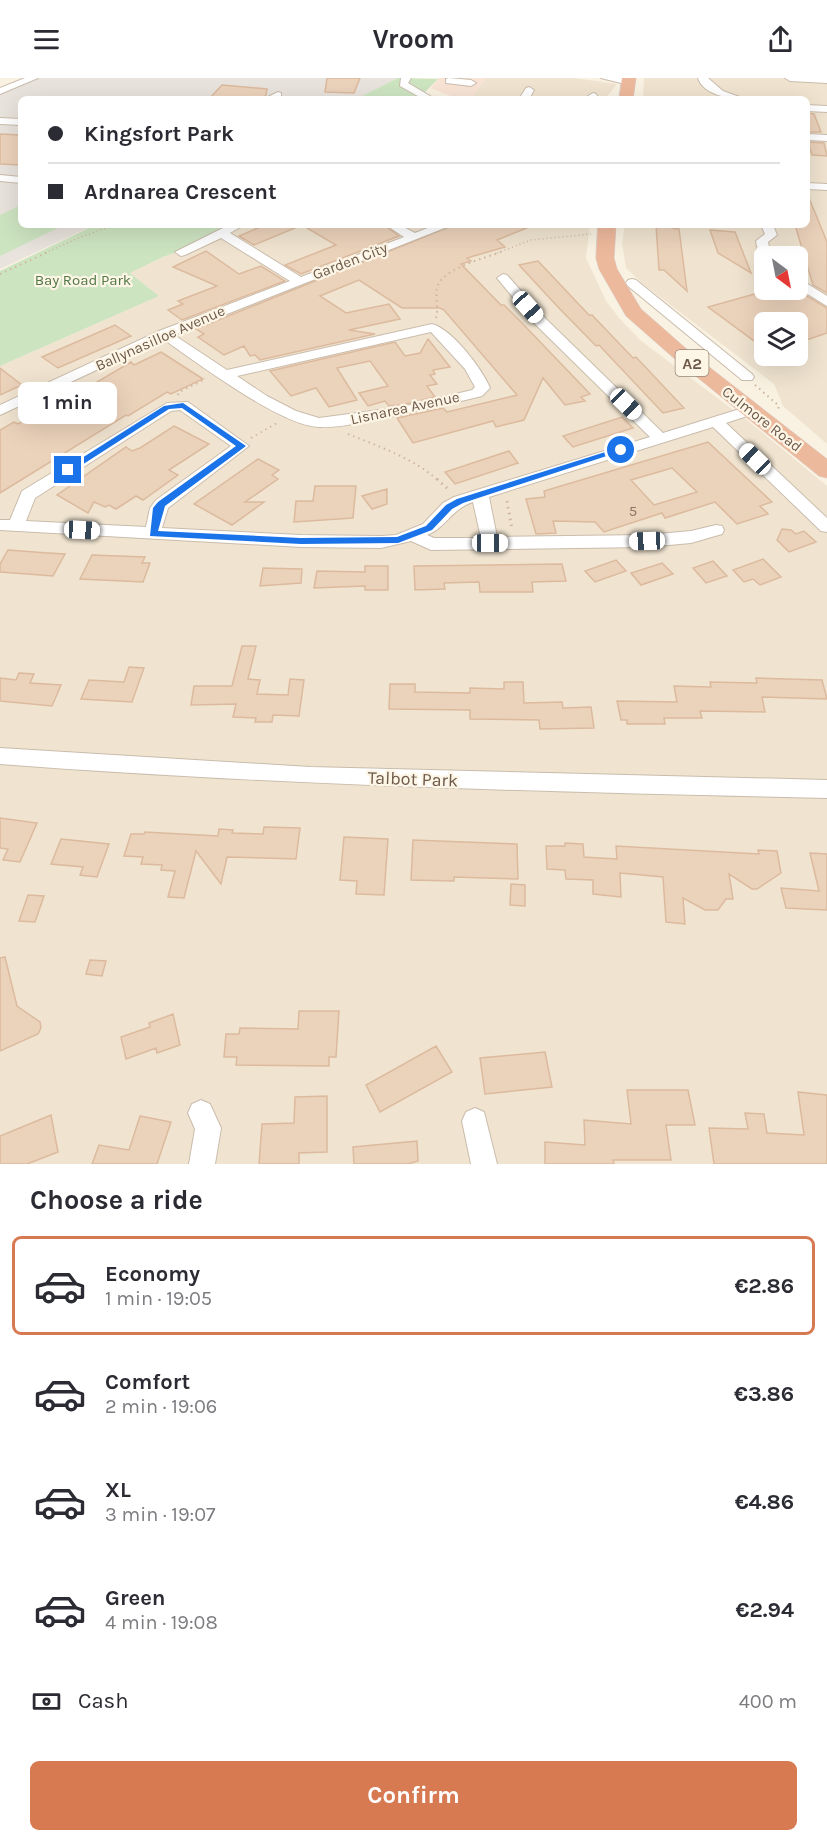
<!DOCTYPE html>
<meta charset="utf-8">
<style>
body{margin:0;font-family:Karla,sans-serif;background:#f7f7f7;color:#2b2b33;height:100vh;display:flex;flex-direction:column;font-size:22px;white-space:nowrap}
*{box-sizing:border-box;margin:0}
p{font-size:20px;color:#7c7c81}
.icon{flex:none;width:33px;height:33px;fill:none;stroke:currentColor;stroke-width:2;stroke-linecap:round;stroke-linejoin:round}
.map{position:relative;height:1086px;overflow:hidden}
.side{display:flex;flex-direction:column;background:#fff;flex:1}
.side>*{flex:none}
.hud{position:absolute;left:18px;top:18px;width:792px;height:132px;border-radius:9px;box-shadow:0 6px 24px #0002;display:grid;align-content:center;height:132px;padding:0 30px;background:#fff}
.needle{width:39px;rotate:148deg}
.tools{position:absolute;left:754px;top:168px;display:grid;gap:12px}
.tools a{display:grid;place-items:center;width:54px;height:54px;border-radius:9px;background:#fff;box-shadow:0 6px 24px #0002;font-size:30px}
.end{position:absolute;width:27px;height:27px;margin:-14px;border:8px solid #1a73e8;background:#fff;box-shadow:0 0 0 3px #fff}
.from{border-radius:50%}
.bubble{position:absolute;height:42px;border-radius:9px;background:#fff;box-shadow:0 6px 24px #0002;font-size:20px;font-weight:700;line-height:42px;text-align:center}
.car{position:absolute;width:18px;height:36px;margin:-18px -9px;border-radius:8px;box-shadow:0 0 4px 2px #0007;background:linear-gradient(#fff 24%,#345 0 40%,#fff 0 76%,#345 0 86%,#fff 0)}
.hud b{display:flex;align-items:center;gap:21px;height:57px;font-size:22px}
.hud b+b{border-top:2px solid #e1e1e2}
.hud i{width:15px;height:15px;background:#2b2b33}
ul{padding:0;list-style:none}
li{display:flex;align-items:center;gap:18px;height:99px;margin:0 12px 9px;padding:0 18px;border:3px solid transparent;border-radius:9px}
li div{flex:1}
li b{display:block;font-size:22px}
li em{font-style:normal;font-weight:700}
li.selected{border-color:#d77a52}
li>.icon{width:54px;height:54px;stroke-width:1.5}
h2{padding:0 30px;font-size:27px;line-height:72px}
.pay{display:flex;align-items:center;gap:15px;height:66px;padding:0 30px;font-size:22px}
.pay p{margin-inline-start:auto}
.cta{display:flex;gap:12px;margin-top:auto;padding:12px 30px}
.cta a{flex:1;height:69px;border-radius:9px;background:#d77a52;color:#fff;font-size:24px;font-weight:700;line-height:69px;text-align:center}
header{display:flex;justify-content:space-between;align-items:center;height:78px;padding:0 30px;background:#fff;font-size:27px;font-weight:700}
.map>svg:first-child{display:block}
.residential{fill:#f0e4d0;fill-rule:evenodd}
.commercial{fill:#f8e3d5}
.industrial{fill:#e8e3dc}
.green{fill:#cde4c1}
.building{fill:#ebd2bb;stroke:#dcba9e;stroke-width:1.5;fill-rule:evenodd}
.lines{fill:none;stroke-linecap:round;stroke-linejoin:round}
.minor-casing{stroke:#cabcac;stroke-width:2}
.highway-casing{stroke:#d6d1cd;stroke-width:1}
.path-far2{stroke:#cfb69f;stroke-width:1.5;stroke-dasharray:1 3;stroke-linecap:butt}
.path-far1{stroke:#cfb69f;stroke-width:2;stroke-dasharray:1.5 4;stroke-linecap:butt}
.path{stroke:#cfb69f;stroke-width:3;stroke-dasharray:1.5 4.5;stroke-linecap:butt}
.minor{fill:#fff;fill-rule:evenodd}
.highway{fill:#edb99d;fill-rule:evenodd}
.route{fill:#1a73e8}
.labels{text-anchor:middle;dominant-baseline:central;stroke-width:4.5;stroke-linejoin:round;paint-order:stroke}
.far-street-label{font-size:15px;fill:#6d5a4b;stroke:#fdf5e6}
.far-park-label{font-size:15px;fill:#527847;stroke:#fdf5e6}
.number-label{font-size:15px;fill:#8c7867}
.shield{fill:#fdf5e6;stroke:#98887a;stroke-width:1.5}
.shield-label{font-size:16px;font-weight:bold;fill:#6d5a4b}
.street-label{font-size:18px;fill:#6d5a4b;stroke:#fdf5e6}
</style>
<header><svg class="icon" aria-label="menu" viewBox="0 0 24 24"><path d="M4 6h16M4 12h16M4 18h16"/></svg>Vroom<svg class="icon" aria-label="share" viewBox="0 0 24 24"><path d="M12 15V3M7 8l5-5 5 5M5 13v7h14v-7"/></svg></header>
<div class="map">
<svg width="827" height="1086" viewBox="0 0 827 1086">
<rect width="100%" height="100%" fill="#f9f1e1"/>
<path class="residential" d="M486,0H574L617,6L605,21H471Z
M644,0H827V366L783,328L774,306L643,206L626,190L622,165L625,147H807V21H643ZM765,178H798V212H765ZM765,244H798V278H765Z
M228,147H590L586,180L606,223L620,241L640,262L752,346L827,408V1086H0V288L159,218L130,195L163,179L218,158L212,154Z"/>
<path class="commercial" d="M439,0H486L471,21H458L431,10Z"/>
<path class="industrial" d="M28,0H398L356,21H21V147H94L0,191V11Z"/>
<path class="green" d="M398,0L438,1L418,21H356Z
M19,128L21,129V147H64L0,178V137Z
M95,147H228L213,154L219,158L163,179L130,195L159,218L0,288V193Z"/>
<path class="building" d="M327,0H360L354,15L325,14Z
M222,7L267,11L266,17L262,21H209Z
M807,35L814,36L821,54H807Z
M0,56L21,57V87L0,86Z
M808,64L824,65L827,78L812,77Z
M807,115L827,164V215L813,207L795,147H807Z
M265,147H384L399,158L301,196L285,187L336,167L302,147L254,167L239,158Z
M454,147H534L497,162L505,169L467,180L471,183L461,186L501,227H504L522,245L590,316L581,319L585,323L565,327L543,300L524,342L496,349L493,343L413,365L397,340L443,330L447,334L517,317L444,232L440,230H402L359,202L320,218L346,235L389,226L400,241L349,252L375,256L260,282L255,277L250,278L244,268L224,277L198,259L204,256L196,251Z
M656,147H671L672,150L679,151L687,213L664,192H659Z
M710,152L735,154L751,195L718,175Z
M206,173L239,196L261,188L285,203L182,242L168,232L183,226L178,223L217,208L173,189Z
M538,183L589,237H592L633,280L636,279L684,330L663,335L599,267L596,268L557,228L519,187Z
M769,212H797L827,230V255L798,265V244L787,242L765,244V271L708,229Z
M115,247L131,258L58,290L42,279Z
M428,261L450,289L433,292L435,296L430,297L437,306L427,308L435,319L402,327L389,328L385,323L368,328L359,315L388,308L370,283L337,290L357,322L329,329L316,310L291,318L270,293L395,264L405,278L420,275Z
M161,274L203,301L171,316L167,314L128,338L126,337L0,415V352L14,344L18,346L65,318L70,320L131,284L134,287Z
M0,290L22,307L0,317Z
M622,339L633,350L573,369L563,358Z
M174,348L209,366L169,392L178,397L143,422L136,418L116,431L109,427L105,429L94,424L88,435L57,417L126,369L132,373L140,370Z
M708,364L772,424L760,428L768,436L737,446L715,424L665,440L662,435L604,454L595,444L553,443L556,455L536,456L526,421L545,419L544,413ZM672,390L697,414L654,427L631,402Z
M509,373L518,385L455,406L445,394Z
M258,381L279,392L272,397L278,401L245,424H264L232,447L194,426Z
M315,408H356L353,440L294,444L296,423H313Z
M387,411V426L372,431L362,418Z
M782,451L791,452L796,456L804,453L816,464L789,474L777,462Z
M8,472L48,475L65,476L53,498L0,494V486Z
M92,477L145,479L142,485H150L143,504L80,501Z
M763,481L781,499L760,507L753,501L744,504L733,492Z
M616,482L626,493L595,504L585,493Z
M713,483L727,498L706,505L693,490Z
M662,485L673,496L641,507L631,495Z
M562,486L566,503L532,504L533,514H480L479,504L444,505L445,511L415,512L414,488Z
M365,488H388V512H365V508L314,510L317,493L365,494Z
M263,490L302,491L301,505L260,508Z
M242,568H256L248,601L260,602L257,616L288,617L290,601L304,602L299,638L273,637L272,644H255L256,640L233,639L236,626L191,627L194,608H232Z
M129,589L144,590L132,624L81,621L89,602L124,604Z
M19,595L34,596L30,605L61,607L52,628L0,623V600L16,602Z
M756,600L822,602L827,621L762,619L765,634L700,633L702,640H664L665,646H627V642H621L617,623L677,624L674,608L711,609L710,604L757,605Z
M504,604H523L524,625L562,624L563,630L591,629L594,650L540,651L539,642L470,641V632L389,631L390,606H415V614L470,615V610L504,611Z
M0,740L37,745L20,784L3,782L8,771L0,770Z
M264,749L300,750L296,781L227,779L221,806L196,773L184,820L168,819L175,793L161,792L162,787L141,786L143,779L124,778L131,756H144L145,754L218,758L219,751L233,752L232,755L263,756Z
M344,759L388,761L384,817L356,816L357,803L340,802Z
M61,761L109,766L97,799L80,797L83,789L51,786Z
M413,762L517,766L518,801L454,799V803L411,802Z
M565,765L583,766L584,779L617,781L616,768L759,776L758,772L777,773L781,795L757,811H752L729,796L733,821H726L718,832H705L683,820L685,846L666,844L663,799L620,795L621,819L593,816V802L566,801L565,792L547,791L546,768H565Z
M810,775L827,776V832L786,830L781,810L819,813Z
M511,806L525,807V828L510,827Z
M28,817L44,818L35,844L19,843Z
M5,879L17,928L40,944L41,950L38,956L0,973V880Z
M90,882L106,883L102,898L86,896Z
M299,933H339L336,979H329V988L236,987L237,979H224L226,956H239L240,950L298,951Z
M173,936L180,967L157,975L156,970L126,981L121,959L150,949L149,945Z
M436,968L452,994L380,1034L366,1007Z
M545,974L552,1009L485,1016L480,980Z
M627,1012H688L695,1047H666L671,1082H613L614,1086H545V1064L585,1067L584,1042L631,1046Z
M798,1014L827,1017V1086H714L709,1050L748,1051L745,1035L764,1036L767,1055L804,1057Z
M327,1018V1074L299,1075V1086H259L262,1046L294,1045L295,1019Z
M51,1037L58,1074L27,1086H0V1058Z
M140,1038L171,1044L157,1086H92L99,1067L129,1072Z
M417,1063L418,1083L408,1086H354L353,1069Z"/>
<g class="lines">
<g class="minor-casing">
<path id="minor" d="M25,0H38L0,16V10Z
M401,0H411L408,5L435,21H423L400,8Z
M449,0L471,2L476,5L471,8L446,5V1Z
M601,0H622L634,4L629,7Z
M698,0H708L723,13L745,21C730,21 703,17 698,0Z
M785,0H827V5L790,3Z
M529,9L534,12L529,21H519L526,10Z
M278,14L281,15V19L264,21Z
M593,15L596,16L599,21H589L588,18Z
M807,27L827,28V34L807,33Z
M0,40L21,41V47L0,46Z
M807,56L827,57V63L807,62Z
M0,97L21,99V105L0,103Z
M807,105L827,106V112L807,111Z
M229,147H244L230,155L301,199L404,159L386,147H400L415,155L435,147H452L174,257L227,292L432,246C452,251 482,291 490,310L482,318C445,327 407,336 369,343C353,346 336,350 319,349C279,347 198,285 163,261L0,337V327L159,253L290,203L221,160L185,177L181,178L175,174ZM431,254L465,291L475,309L472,312L402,329L319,340L296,333L267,318L237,298Z
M761,147H773L777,157L768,164L771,178H765V182L759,178L756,163L765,156Z
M503,196L507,197L546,241L663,355L746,329H756L758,332L756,335L726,345L827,440V454L821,453L713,349L489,419L497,459L647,457L691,453L716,447L722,448L724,452L722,456L691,465L647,469L431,472L411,463L381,470L301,469L0,452V442H10L22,413L167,325L188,324L249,368L168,430L162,450L301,457L381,458L396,457L423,446L443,425L454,419L650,359L536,247L497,200ZM180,332L231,368L156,422L150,430L146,449L26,443L35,420L171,333ZM473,424L481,460H434L427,457C446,450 451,431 473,424Z
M798,200L827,218V228L798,210Z
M632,201L636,202L752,296L754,299L752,302H742L628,208L626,205L628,202Z
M0,670L310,689L827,702V720C551,714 275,707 0,686Z
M201,1022L210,1026L221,1050L215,1086H189L195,1051L188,1035L192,1026Z
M475,1030L484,1034L497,1086H471L462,1043L466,1034Z"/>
</g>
<g class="highway-casing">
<path id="highway" d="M622,0H636L633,21H619Z
M598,147H616L614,180L617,191L641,231L690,274L827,381V400L819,398L676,282L626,238L599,191L596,180Z"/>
</g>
<path class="path-far2" d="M45,175L83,158L115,147
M497,175L531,162L591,156"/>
<path class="path-far1" d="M0,196L48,174
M436,240C439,229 434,216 438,207C445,190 485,180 501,174
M755,307L779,328L778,331
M178,317L179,314L206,301
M348,356C380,369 413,380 439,403
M251,360L277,345"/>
<path class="path" d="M437,401L449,412
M507,423L512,451"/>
<use href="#minor" class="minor"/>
<use href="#highway" class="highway"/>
</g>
<path class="route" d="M183,325L246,368L165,428L158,453L301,460L397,459L426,448L446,427L457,421L618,370L625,372L463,425L452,431L432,452L398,465L301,466L150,458L153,430L158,424L236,368L182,330L169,331L71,394L63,392L164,328Z"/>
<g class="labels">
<g class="far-street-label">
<text transform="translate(350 183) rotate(-21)">Garden City</text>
<text transform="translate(160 260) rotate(-24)">Ballynasilloe Avenue</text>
<text transform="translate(405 330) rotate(-12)">Lisnarea Avenue</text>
<text transform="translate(762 341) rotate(38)">Culmore Road</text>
</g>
<g class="far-park-label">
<text x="83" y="202">Bay Road Park</text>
</g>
<g class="number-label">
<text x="633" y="433">5</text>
</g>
<rect class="shield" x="675.5" y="272" width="33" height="26" rx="4.5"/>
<g class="shield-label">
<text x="692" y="285">A2</text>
</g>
<g class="street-label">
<text transform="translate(413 701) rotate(2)">Talbot Park</text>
</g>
</g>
</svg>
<div class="tools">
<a><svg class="needle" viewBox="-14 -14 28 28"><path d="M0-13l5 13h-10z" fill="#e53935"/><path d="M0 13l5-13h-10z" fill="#7c7c81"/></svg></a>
<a><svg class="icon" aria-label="layers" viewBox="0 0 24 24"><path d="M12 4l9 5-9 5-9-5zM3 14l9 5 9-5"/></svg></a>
</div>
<i class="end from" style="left:621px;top:372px"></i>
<i class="end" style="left:68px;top:392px"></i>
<div class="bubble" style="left:18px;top:304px;width:99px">1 min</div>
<i class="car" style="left:528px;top:229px;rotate:138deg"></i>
<i class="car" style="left:626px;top:326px;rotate:134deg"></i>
<i class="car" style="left:755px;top:381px;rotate:314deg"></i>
<i class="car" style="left:82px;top:452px;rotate:93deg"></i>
<i class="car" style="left:647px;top:463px;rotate:268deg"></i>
<i class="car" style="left:490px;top:465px;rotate:90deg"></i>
<div class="hud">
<b><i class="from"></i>Kingsfort Park</b>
<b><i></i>Ardnarea Crescent</b>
</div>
</div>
<section class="side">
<h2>Choose a ride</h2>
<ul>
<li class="selected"><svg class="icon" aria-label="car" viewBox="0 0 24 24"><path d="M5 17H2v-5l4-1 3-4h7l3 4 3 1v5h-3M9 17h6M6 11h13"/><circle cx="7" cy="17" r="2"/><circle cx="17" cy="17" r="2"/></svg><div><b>Economy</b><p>1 min · 19:05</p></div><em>€2.86</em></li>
<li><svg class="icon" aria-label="car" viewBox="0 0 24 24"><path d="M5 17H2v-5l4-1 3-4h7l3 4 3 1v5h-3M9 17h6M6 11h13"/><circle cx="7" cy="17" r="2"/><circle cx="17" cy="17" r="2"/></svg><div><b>Comfort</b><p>2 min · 19:06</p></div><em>€3.86</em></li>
<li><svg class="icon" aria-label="car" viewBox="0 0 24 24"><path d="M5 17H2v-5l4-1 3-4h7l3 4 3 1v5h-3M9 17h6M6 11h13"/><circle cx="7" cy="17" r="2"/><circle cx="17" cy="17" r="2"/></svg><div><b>XL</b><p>3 min · 19:07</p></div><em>€4.86</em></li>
<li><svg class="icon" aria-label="car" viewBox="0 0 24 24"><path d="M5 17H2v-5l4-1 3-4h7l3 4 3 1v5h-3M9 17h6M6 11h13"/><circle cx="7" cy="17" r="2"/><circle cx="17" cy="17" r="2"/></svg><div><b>Green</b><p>4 min · 19:08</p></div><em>€2.94</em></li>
</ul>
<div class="pay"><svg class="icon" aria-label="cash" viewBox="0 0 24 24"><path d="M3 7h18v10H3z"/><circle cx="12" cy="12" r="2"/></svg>Cash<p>400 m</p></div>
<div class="cta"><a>Confirm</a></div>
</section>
